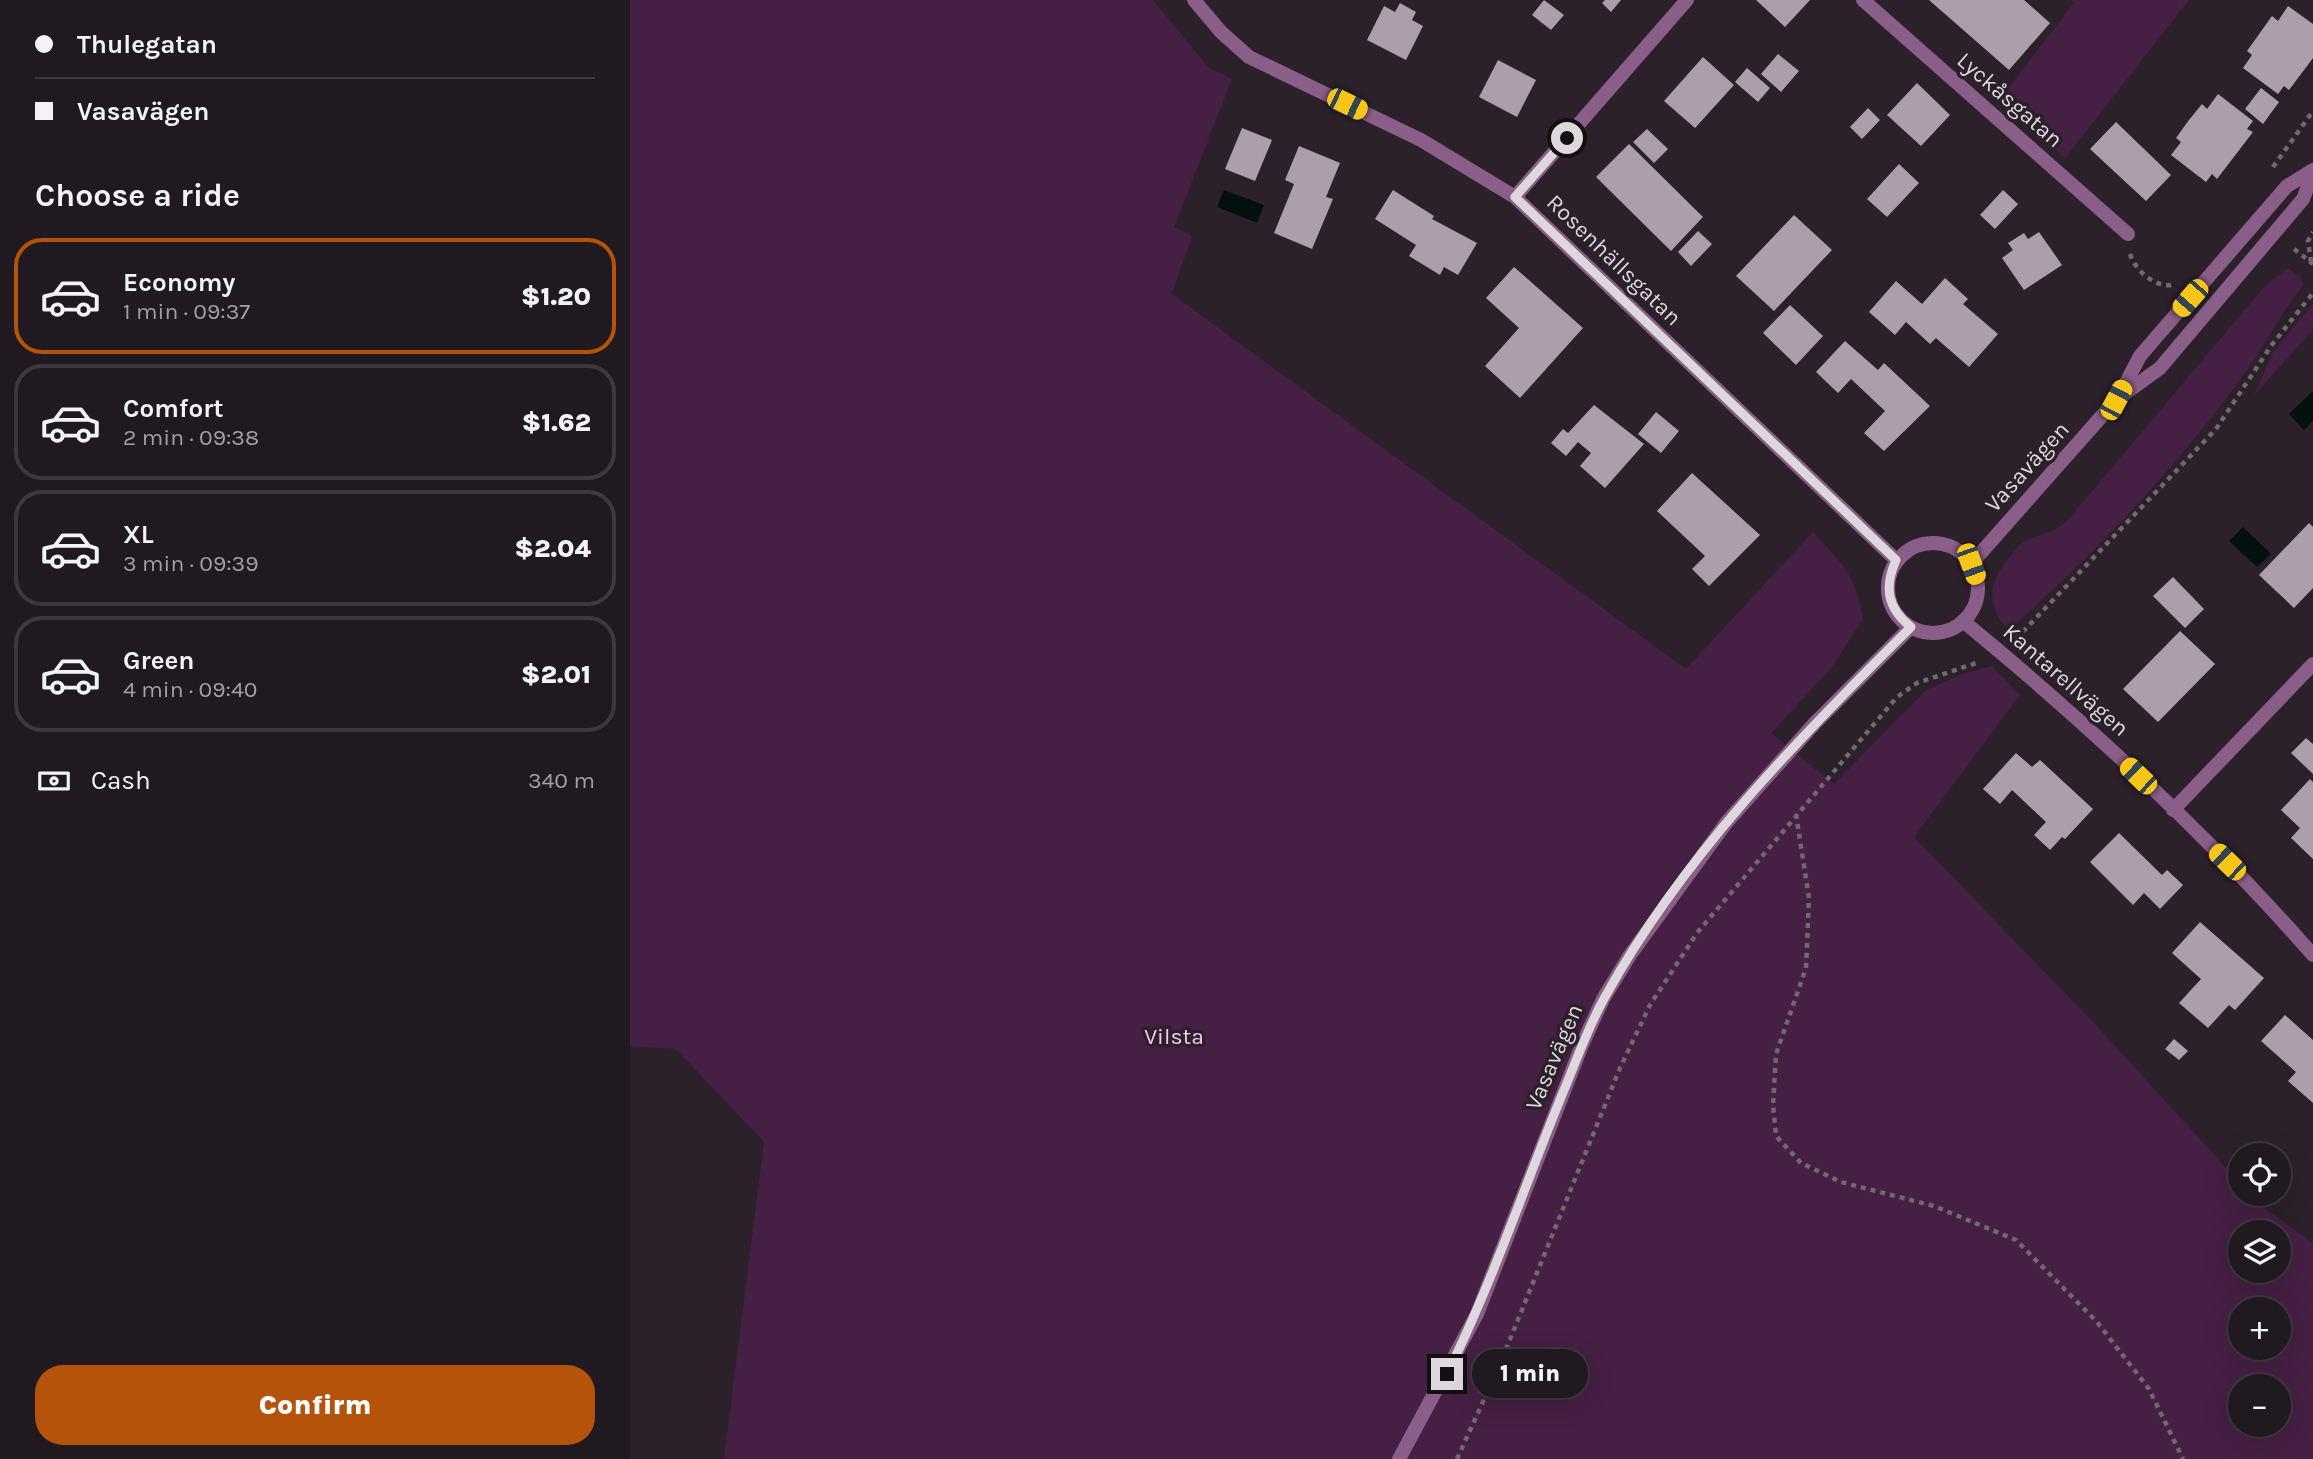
<!DOCTYPE html>
<meta charset="utf-8">
<style>
body{margin:0;font-family:Karla,sans-serif;background:#2d262d;color:#f1f3f6;height:100vh;display:flex;flex-direction:column;font-size:26px;white-space:nowrap}
*{box-sizing:border-box;margin:0}
p{font-size:23px;color:#a2a0a5}
.icon{flex:none;width:38px;height:38px;fill:none;stroke:currentColor;stroke-width:2;stroke-linecap:round;stroke-linejoin:round}
.map{position:relative;flex:1;overflow:hidden}
.details{display:flex;flex-direction:column;background:#211920;width:630px}
.details>*{flex:none}
.top-card{display:grid;align-content:center;height:154px;padding:0 35px;background:#211920}
.controls{position:absolute;left:1598px;top:1143px;display:grid;gap:14px}
.controls a{display:grid;place-items:center;width:63px;height:63px;border-radius:50%;background:#211920;box-shadow:0 7px 28px #0002,0 0 0 2px #3e383e;font-size:35px}
.end{position:absolute;width:32px;height:32px;margin:-16px;border:9px solid #ded7de;background:#111;box-shadow:0 0 0 4px #111}
.from{border-radius:50%}
.bubble{position:absolute;height:49px;border-radius:24px;background:#211920;box-shadow:0 7px 28px #0002,0 0 0 2px #3e383e;font-size:23px;font-weight:800;line-height:49px;text-align:center}
.car{position:absolute;width:21px;height:42px;margin:-21px -10px;border-radius:9px;box-shadow:0 0 5px 2px #0007;background:linear-gradient(#f5c518 24%,#345 0 40%,#f5c518 0 76%,#345 0 86%,#f5c518 0)}
.top-card b{display:flex;align-items:center;gap:24px;height:66px;font-size:26px}
.top-card b+b{border-top:2px solid #3e383e}
.top-card i{width:18px;height:18px;background:#f1f3f6}
ul{padding:0;list-style:none}
li{display:flex;align-items:center;gap:21px;height:116px;margin:0 14px 10px;padding:0 21px;border:4px solid #3e383e;border-radius:28px}
li div{flex:1}
li b{display:block;font-size:26px}
li em{font-style:normal;font-weight:800}
li.current{border-color:#b45309}
li>.icon{width:63px;height:63px;stroke-width:1.5}
h2{padding:0 35px;font-size:32px;line-height:84px}
.pay{display:flex;align-items:center;gap:18px;height:77px;padding:0 35px;font-size:26px}
.pay p{margin-inline-start:auto}
.action{display:flex;gap:14px;margin-top:auto;padding:14px 35px}
.action a{flex:1;height:80px;border-radius:28px;background:#b45309;color:#fff;font-size:28px;font-weight:800;line-height:80px;text-align:center}
main{display:flex;flex:1;min-height:0}
.map>svg:first-child{display:block}
.green{fill:#451f44;fill-rule:evenodd}
.water{fill:#02100e}
.building{fill:#ac9fab}
.lines{fill:none;stroke-linecap:round;stroke-linejoin:round}
.path{stroke:#716871;stroke-width:4.5;stroke-dasharray:5 5;stroke-linecap:butt}
.minor{stroke:#8a5e88;stroke-width:14}
.tertiary{stroke:#8a5e88;stroke-width:14}
.route{stroke:#ded7de;stroke-width:9}
.labels{text-anchor:middle;dominant-baseline:central;stroke-width:7;stroke-linejoin:round;paint-order:stroke}
.street-label{font-size:23px;fill:#ded7de;stroke:#2c212b}
.park-label{font-size:23px;fill:#f9c3f6;stroke:#2c212b}
</style>
<main>
<section class="details">
<div class="top-card">
<b><i class="from"></i>Thulegatan</b>
<b><i></i>Vasavägen</b>
</div>
<h2>Choose a ride</h2>
<ul>
<li class="current"><svg class="icon" aria-label="car" viewBox="0 0 24 24"><path d="M5 17H2v-5l4-1 3-4h7l3 4 3 1v5h-3M9 17h6M6 11h13"/><circle cx="7" cy="17" r="2"/><circle cx="17" cy="17" r="2"/></svg><div><b>Economy</b><p>1 min · 09:37</p></div><em>$1.20</em></li>
<li><svg class="icon" aria-label="car" viewBox="0 0 24 24"><path d="M5 17H2v-5l4-1 3-4h7l3 4 3 1v5h-3M9 17h6M6 11h13"/><circle cx="7" cy="17" r="2"/><circle cx="17" cy="17" r="2"/></svg><div><b>Comfort</b><p>2 min · 09:38</p></div><em>$1.62</em></li>
<li><svg class="icon" aria-label="car" viewBox="0 0 24 24"><path d="M5 17H2v-5l4-1 3-4h7l3 4 3 1v5h-3M9 17h6M6 11h13"/><circle cx="7" cy="17" r="2"/><circle cx="17" cy="17" r="2"/></svg><div><b>XL</b><p>3 min · 09:39</p></div><em>$2.04</em></li>
<li><svg class="icon" aria-label="car" viewBox="0 0 24 24"><path d="M5 17H2v-5l4-1 3-4h7l3 4 3 1v5h-3M9 17h6M6 11h13"/><circle cx="7" cy="17" r="2"/><circle cx="17" cy="17" r="2"/></svg><div><b>Green</b><p>4 min · 09:40</p></div><em>$2.01</em></li>
</ul>
<div class="pay"><svg class="icon" aria-label="cash" viewBox="0 0 24 24"><path d="M3 7h18v10H3z"/><circle cx="12" cy="12" r="2"/></svg>Cash<p>340 m</p></div>
<div class="action"><a>Confirm</a></div>
</section>
<div class="map">
<svg width="1683" height="1459" viewBox="0 0 1683 1459">
<rect width="100%" height="100%" fill="#2c212b"/>
<path class="green" d="M0,0H523L579,68L602,79L544,227L562,236L542,294L1056,669L1183,532C1212,564 1226,574 1233,619L1202,667L1141,733L1204,784L1296,690L1332,674L1362,666L1390,695L1284,837L1464,1023L1610,1183V1194H1620L1630,1205L1683,1243V1459H94L134,1142L46,1049L0,1046ZM1610,1232H1648V1270H1610ZM1610,1309H1648V1348H1610ZM1610,1386H1648V1424H1610Z
M1442,0H1559L1435,158L1369,100L1444,3Z
M1658,268L1671,277L1673,285C1653,311 1638,339 1620,366C1551,463 1467,552 1378,631C1357,605 1357,584 1379,558C1383,554 1388,545 1393,542C1410,533 1420,536 1437,521L1634,287Z
M1683,304V330L1624,395L1643,352Z"/>
<path class="water" d="M594,190L634,205L627,223L587,207Z
M1683,391V421L1674,430L1659,414Z
M1613,527L1641,554L1627,567L1599,541Z"/>
<path class="building" d="M914,0L934,15L921,30L902,15Z
M975,0H991L981,12L972,3Z
M1126,0H1180L1155,27Z
M1299,0H1394L1420,23L1379,70Z
M770,3L786,12L782,20L793,26L776,60L737,40L754,6L765,12Z
M1658,6L1683,24V58L1659,90L1654,86L1648,94L1613,68L1622,55L1617,51L1642,16L1648,21Z
M1148,54L1169,71L1151,92L1131,74Z
M1073,57L1104,85L1065,128L1034,101Z
M868,60L906,80L887,117L849,97Z
M1117,68L1140,88L1128,102L1105,82Z
M1287,83L1320,115L1291,146L1257,115Z
M1631,88L1649,102L1633,124L1615,109Z
M1588,94L1623,121L1617,129L1623,132L1587,179L1582,174L1576,182L1541,155L1551,142L1546,138L1559,120L1572,104L1577,109Z
M1238,108L1250,120L1232,139L1220,127Z
M1486,122L1541,175L1516,201L1460,149Z
M612,128L642,140L625,181L595,169Z
M1017,129L1038,149L1024,163L1003,142Z
M999,144L1073,217L1041,251L966,177Z
M669,146L710,163L696,197L703,199L682,249L644,233L664,184L655,180Z
M1269,164L1289,183L1257,217L1237,199Z
M763,190L804,216L802,219L847,243L828,275L814,267L810,275L779,256L786,245L745,219Z
M1373,190L1388,204L1365,229L1350,215Z
M1164,215L1202,250L1144,311L1106,276Z
M1068,231L1082,244L1061,266L1048,252Z
M1409,232L1432,265L1394,290L1372,258L1383,250L1378,243L1394,233L1398,239Z
M884,267L953,328L890,398L855,366L889,328L856,298Z
M1315,278L1338,299L1333,304L1368,334L1339,367L1306,338L1300,344L1276,322L1265,335L1239,312L1266,281L1292,304Z
M1160,305L1193,336L1166,365L1133,333Z
M1215,341L1248,370L1254,363L1300,406L1254,451L1234,433L1255,411L1221,379L1208,393L1186,372Z
M964,405L1014,444L975,488L950,466L961,453L948,442L936,456L921,443L933,429L938,433Z
M1026,412L1049,431L1031,453L1008,434Z
M1062,473L1130,535L1079,586L1062,569L1075,556L1027,511Z
M1679,523L1683,527V588L1664,608L1629,575Z
M1543,577L1574,609L1555,628L1523,596Z
M1550,631L1585,664L1528,722L1493,689Z
M1676,738L1683,744V774L1661,753Z
M1386,753L1402,767L1410,760L1463,809L1435,839L1432,837L1420,850L1404,835L1416,822L1382,790L1370,804L1353,789Z
M1680,779L1683,782V859L1661,838L1670,828L1651,810Z
M1489,833L1532,875L1537,870L1553,885L1530,909L1514,893L1503,905L1460,862Z
M1570,922L1634,978L1605,1010L1599,1005L1578,1028L1549,1003L1571,979L1542,953Z
M1655,1015L1683,1040V1103L1658,1081L1666,1072L1631,1041Z
M1544,1039L1558,1051L1549,1060L1535,1049Z"/>
<g class="lines">
<path class="path" d="M1643,167L1683,111
M1664,249L1683,264
M1500,254C1505,270 1525,288 1542,285
M1681,262L1678,241L1683,232
M1386,639L1586,429L1641,346L1683,293
M1166,814L1179,898L1176,968L1146,1054L1143,1105L1146,1136L1171,1163L1211,1182L1304,1206L1386,1240L1467,1322L1519,1389L1553,1459
M827,1459L870,1364L990,1068L1020,1005L1067,933L1267,697L1287,683L1349,662"/>
<path class="minor" d="M564,0L591,32L619,57L791,140L885,197L1266,560
M1233,0L1498,234
M885,197L1057,0
M1333,621C1457,723 1577,834 1683,955
M1543,810L1683,664"/>
<path class="tertiary" d="M1489,396L1510,356L1657,186L1683,170
M1258 588a45 45 0 1 1 90 0a45 45 0 1 1-90 0Z
M1341,564L1486,400L1530,368L1673,199L1683,173
M769,1459L847,1314L952,1045L973,999L1000,955L1096,823L1185,723L1281,627"/>
</g>
<g class="lines">
<path class="route" d="M817,1374C863,1282 895,1184 934,1090C947,1059 958,1027 975,997C1052,857 1168,739 1281,627C1257,608 1254,587 1266,560L885,197L937,138"/>
</g>
<g class="labels">
<g class="street-label">
<text transform="translate(1380 100) rotate(41)">Lyckåsgatan</text>
<text transform="translate(984 260) rotate(44)">Rosenhällsgatan</text>
<text transform="translate(1397 467) rotate(-48)">Vasavägen</text>
<text transform="translate(1436 680) rotate(41)">Kantarellvägen</text>
<text transform="translate(924 1057) rotate(-67)">Vasavägen</text>
</g>
<g class="park-label">
<text x="544" y="1036">Vilsta</text>
</g>
</g>
</svg>
<div class="controls">
<a><svg class="icon" aria-label="locate" viewBox="0 0 24 24"><circle cx="12" cy="12" r="6"/><path d="M12 2v4M12 18v4M2 12h4M18 12h4"/></svg></a>
<a><svg class="icon" aria-label="layers" viewBox="0 0 24 24"><path d="M12 4l9 5-9 5-9-5zM3 14l9 5 9-5"/></svg></a>
<a>+</a>
<a>−</a>
</div>
<i class="end from" style="left:937px;top:138px"></i>
<i class="end" style="left:817px;top:1374px"></i>
<div class="bubble" style="left:842px;top:1349px;width:116px">1 min</div>
<i class="car" style="left:717px;top:104px;rotate:116deg"></i>
<i class="car" style="left:1560px;top:298px;rotate:221deg"></i>
<i class="car" style="left:1486px;top:400px;rotate:28deg"></i>
<i class="car" style="left:1341px;top:564px;rotate:160deg"></i>
<i class="car" style="left:1508px;top:776px;rotate:314deg"></i>
<i class="car" style="left:1597px;top:862px;rotate:314deg"></i>
</div>
</main>
